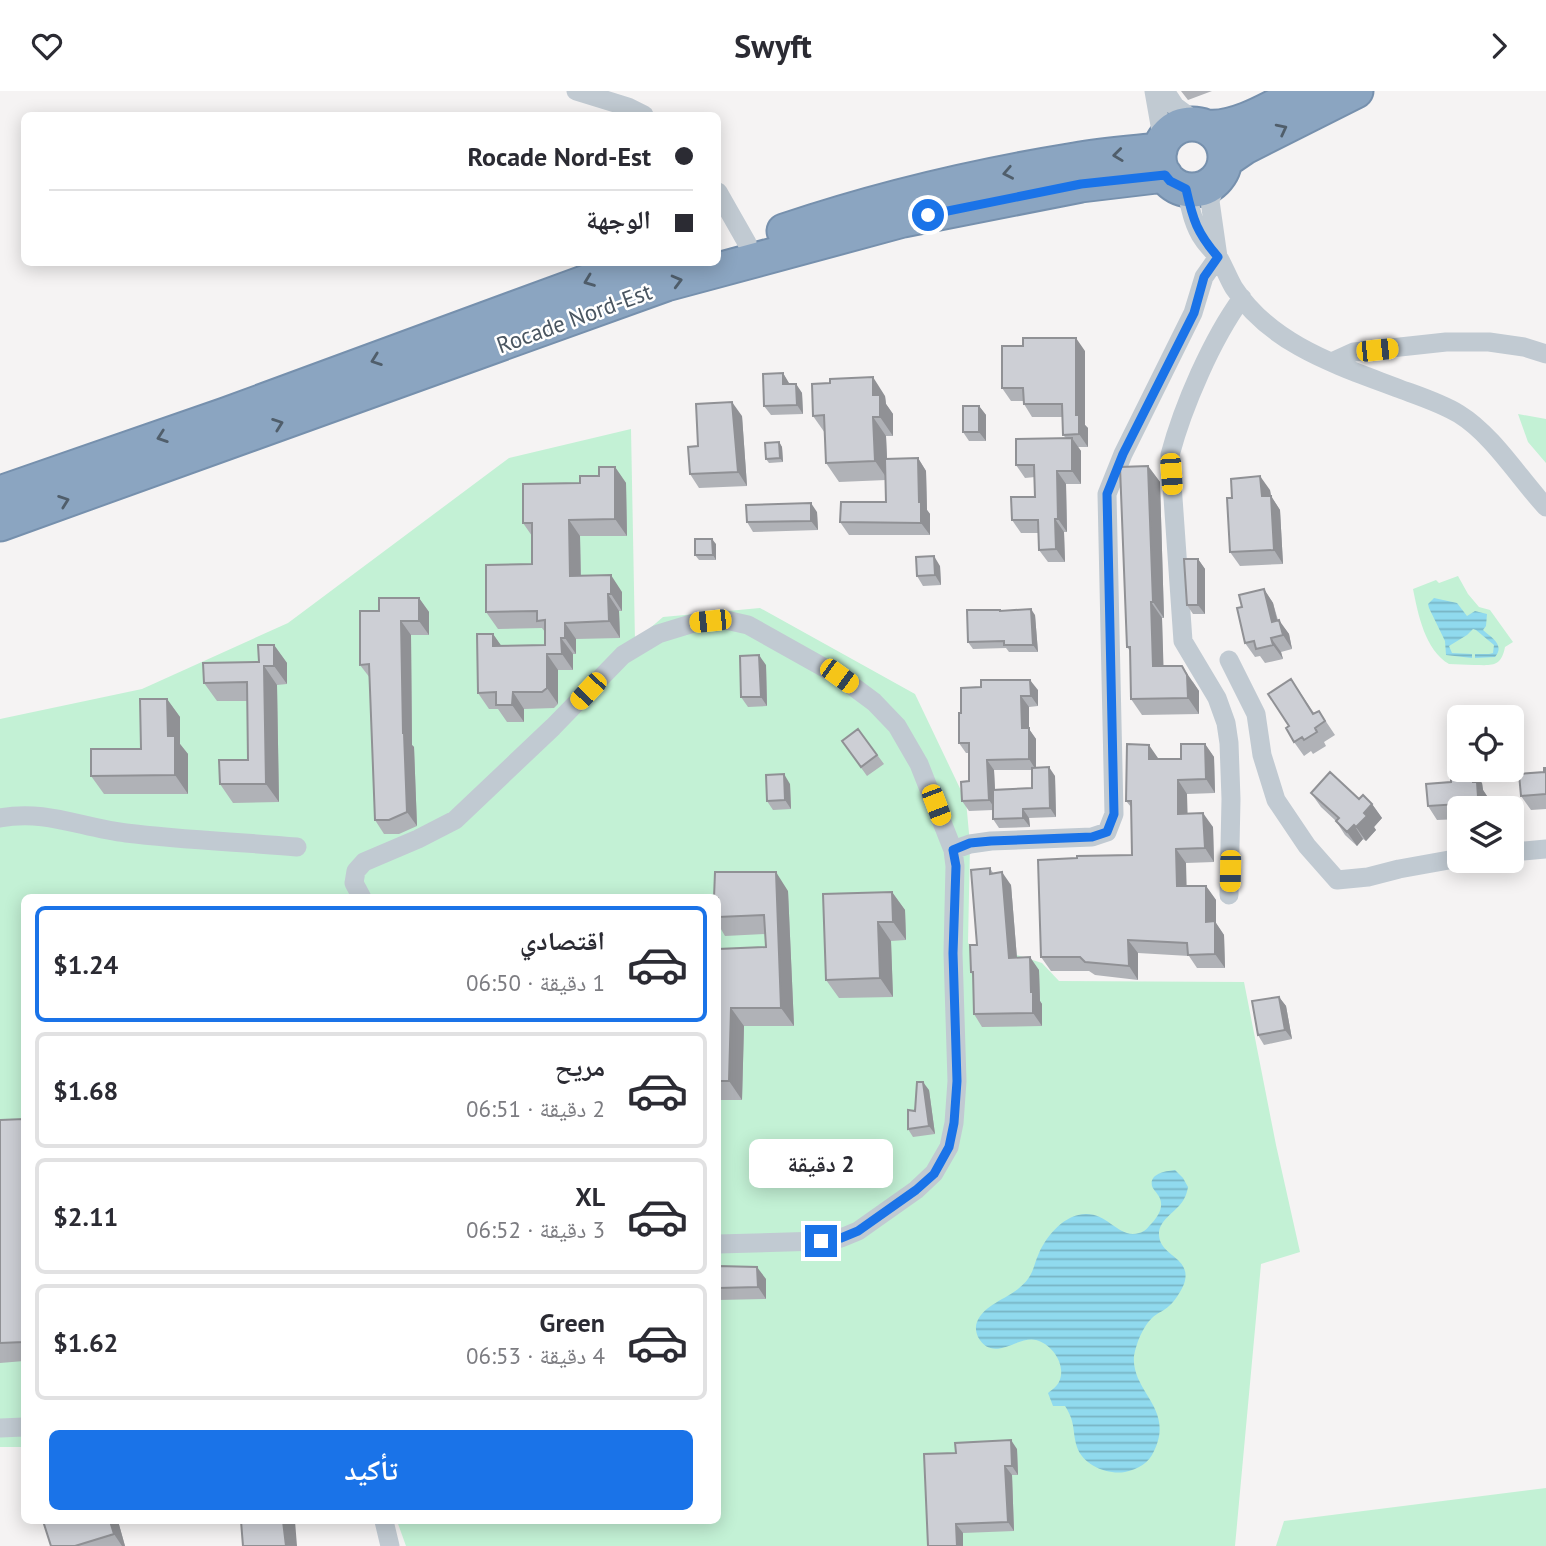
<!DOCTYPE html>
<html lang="ar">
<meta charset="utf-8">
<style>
body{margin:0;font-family:"PT Sans","Noto Naskh Arabic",sans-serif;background:#f2f2f3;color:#2b2b33;direction:rtl;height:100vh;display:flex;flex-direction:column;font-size:26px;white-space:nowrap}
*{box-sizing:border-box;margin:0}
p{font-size:23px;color:#7c7c81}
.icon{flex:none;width:38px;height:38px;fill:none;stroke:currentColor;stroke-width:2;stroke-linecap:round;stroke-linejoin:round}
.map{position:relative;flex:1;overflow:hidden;direction:ltr}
.side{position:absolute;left:21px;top:803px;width:700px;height:630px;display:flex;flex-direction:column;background:#fff;border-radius:10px;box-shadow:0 4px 18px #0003;direction:rtl}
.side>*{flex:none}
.banner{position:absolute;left:21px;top:21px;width:700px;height:154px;border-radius:10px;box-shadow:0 4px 18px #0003;direction:rtl;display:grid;align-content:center;height:154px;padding:0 28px;background:#fff}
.buttons{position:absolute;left:1447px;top:614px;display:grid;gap:14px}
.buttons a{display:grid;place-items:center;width:77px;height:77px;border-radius:10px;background:#fff;box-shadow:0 4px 18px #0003;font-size:35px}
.end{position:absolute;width:32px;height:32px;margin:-16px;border:9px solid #1a73e8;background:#fff;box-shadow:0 0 0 4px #fff}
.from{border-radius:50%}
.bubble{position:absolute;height:49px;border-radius:10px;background:#fff;box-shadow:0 4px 18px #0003;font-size:23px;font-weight:700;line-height:49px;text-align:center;direction:rtl}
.car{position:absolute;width:21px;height:42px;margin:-21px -10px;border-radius:9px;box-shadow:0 0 5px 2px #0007;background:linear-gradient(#f5c518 24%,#345 0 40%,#f5c518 0 76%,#345 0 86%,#f5c518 0)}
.banner b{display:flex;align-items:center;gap:24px;height:66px;font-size:26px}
.banner b+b{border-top:2px solid #e1e1e2}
.banner i{width:18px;height:18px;background:#2b2b33}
ul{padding:12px 0 0;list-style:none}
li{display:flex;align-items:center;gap:21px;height:116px;margin:0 14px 10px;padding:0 14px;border:4px solid #e1e1e2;border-radius:10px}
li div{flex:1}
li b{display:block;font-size:26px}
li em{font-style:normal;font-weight:700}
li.current{border-color:#1a73e8}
li>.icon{width:63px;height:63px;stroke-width:1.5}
.primary-button{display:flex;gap:14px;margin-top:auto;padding:14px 28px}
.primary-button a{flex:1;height:80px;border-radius:10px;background:#1a73e8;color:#fff;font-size:28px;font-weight:700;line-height:80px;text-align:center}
header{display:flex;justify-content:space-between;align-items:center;height:91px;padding:0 28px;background:#fff;font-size:32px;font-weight:700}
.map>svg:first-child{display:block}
.green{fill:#c3f1d5}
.water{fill:url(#water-rules)}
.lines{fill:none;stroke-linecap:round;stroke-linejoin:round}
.highway-casing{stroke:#7690ad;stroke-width:37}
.street{stroke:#c1cad2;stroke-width:19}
.highway{stroke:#8ba5c1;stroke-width:33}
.wall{fill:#b0b2b7;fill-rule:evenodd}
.shaded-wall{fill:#909195}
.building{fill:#cdcfd5;stroke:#909195;stroke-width:2}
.oneway{stroke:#505e6b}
.route{stroke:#1a73e8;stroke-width:9}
.labels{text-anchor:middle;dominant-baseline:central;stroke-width:5;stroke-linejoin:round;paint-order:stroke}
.street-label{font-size:23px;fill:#4a5661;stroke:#fff}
</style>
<header><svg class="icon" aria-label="forward" viewBox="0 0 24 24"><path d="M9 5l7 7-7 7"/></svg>Swyft<svg class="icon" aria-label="heart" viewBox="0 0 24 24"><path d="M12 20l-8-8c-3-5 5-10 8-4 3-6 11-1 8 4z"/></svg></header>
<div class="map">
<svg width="1546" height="1455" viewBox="0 0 1546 1455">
<defs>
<pattern id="water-rules" width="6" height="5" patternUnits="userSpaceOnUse" patternTransform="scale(1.75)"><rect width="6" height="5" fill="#90daee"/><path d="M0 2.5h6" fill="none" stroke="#78b4c4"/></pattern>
</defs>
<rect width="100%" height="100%" fill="#f5f3f3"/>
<path class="green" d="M1518,323L1546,328V372L1528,351Z
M631,338L635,550L663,526L760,517L915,603L966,710L970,753L968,852L978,862L1014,863L1042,872L1059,890L1244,891L1276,1054L1300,1161L1261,1173L1235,1455H406L397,1430H718V807H24V1356H0V628L142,598L288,532L509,367Z
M1458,485L1468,503L1479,516L1490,519L1513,551L1505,556C1501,577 1491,574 1474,574C1465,574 1457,573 1449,573C1425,559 1418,523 1413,498L1436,489L1439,492Z
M1546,1397V1455H1276L1284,1430Z"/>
<path class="water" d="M1434,507L1457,512L1467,525L1475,520L1487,523L1486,535L1483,539C1492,547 1505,554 1495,566L1475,567V563H1489L1493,562L1494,554L1476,539L1473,538L1467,544L1449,555L1452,562L1472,563V567L1446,564L1445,550L1429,517L1428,513Z
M1175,1079L1183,1087L1188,1096C1188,1097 1186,1105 1185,1106C1179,1120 1158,1128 1159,1144C1160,1166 1193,1166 1184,1193C1181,1200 1175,1210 1169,1215C1164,1220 1157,1222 1152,1227C1143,1235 1136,1253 1134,1265C1131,1301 1175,1317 1154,1360C1149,1372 1138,1378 1125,1381C1107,1384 1083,1374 1077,1356C1072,1340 1076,1332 1065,1315H1053L1048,1302C1052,1299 1057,1295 1059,1291C1067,1274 1052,1253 1036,1249C1018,1244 993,1273 978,1246C976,1241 975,1236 977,1231C984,1214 1006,1208 1018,1198C1034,1185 1032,1178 1039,1162C1047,1144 1065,1123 1086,1123C1109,1123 1119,1148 1139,1142C1145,1141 1148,1136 1152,1132C1159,1124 1165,1114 1158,1104C1157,1102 1153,1098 1152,1095C1149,1082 1167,1080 1175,1079Z"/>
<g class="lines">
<g class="highway-casing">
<path id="highway" d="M1159 66a33 33 0 1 1 66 0a33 33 0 1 1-66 0Z
M1207,36C1238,39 1276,14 1304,0
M1225,72L1226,69L1245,56L1356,0
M784,140C879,108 976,85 1075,69C1103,64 1132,62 1160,59
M0,402L225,324L608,183L655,172
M0,433L666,193L903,129L1081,94L1165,84"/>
</g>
<path class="street" d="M576,0L628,16L644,24
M1154,0L1163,51
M1165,0L1175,15L1199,33
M1186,98C1190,115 1193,134 1203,148C1208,156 1215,161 1220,169C1225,178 1229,189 1234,197C1272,255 1340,275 1400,298C1419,305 1441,312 1459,323C1493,344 1519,387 1546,416
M718,101L747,152
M1332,271L1354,261L1446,251H1489L1524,256L1546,263
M1229,569L1256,623L1262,664L1276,709L1307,755L1337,789L1368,786L1399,778L1460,767
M0,727C45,718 82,737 126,742C183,749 240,751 297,756
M953,759L970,753L991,750L1092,746L1107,741L1114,723L1107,403L1123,363L1193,222L1204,186L1218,166L1210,110L1217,88
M1512,761L1546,758
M1229,804L1231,708L1229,652L1226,632L1217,607L1183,550L1170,364C1183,315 1212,248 1242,207
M362,807L354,792L356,780L364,771L418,748L455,729L553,636L623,564L658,543L694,532L726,529L748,534L839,585L874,611L897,635L919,673L953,759L955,775L953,862L957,990L954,1032L949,1056L934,1082L916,1099L858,1140L841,1147L821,1150L718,1153
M0,1337L24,1336
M384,1430L390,1455"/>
<use href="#highway" class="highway"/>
</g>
<path class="wall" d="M1181,0H1212L1188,9Z
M1085,260V334L1088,337V356H1078L1081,360V393H1066L1067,441H1064L1065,471H1048L1039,459V442H1021L1012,429L1035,406V386L1025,387L1016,374L1066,347L1063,344V326H1032L1024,313L1023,310H1011L1002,297Z
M783,282L789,293H796L802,302L803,323L771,324L764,315Z
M885,305L886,313L893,323V345H886L887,368L918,367L926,380L927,419L930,423V444H849L840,431L886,411V389L839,391L826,372L825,342L813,325Z
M979,315L986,324V350H969L963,341Z
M742,325L747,395L699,397L690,383L698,355Z
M779,351L782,356L783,371L769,372L766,368Z
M1148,375L1160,391L1164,527H1162L1163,575L1193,591L1199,600V623L1142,624L1131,608L1130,560L1127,556Z
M615,376L626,392L627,445H580L581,485L622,501V520H619L620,547L576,548V563H573V579H558V613L554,617L524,618V631H507L498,618H489L478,602L493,543L501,555L545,554V541L542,537L498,538L486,521L532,473V445L523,432L580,392L599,385Z
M1270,399L1271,405L1280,419L1283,473L1240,475L1230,461L1232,407Z
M817,421L818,439L753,441L747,431Z
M716,453V469H699L695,464Z
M1198,468L1205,478V523H1193L1187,514Z
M940,475L941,494L923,495L917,485Z
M1264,498L1273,512L1278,529L1289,543L1292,558L1281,561L1283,568L1265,572L1260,565L1255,566L1245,552L1242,516Z
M419,507L429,521V544H411L412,654L414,656L417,735L399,743H384L375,729L370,587L360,574L379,520Z
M1001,520L1035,524L1038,561H1009L1006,557L973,558L968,551Z
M274,554L287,572V593L277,594L279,711L233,712L220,693L248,669V610H217L204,592L259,571Z
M766,574L767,615L748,616L741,606Z
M1291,588L1314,622L1319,620L1335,644L1324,651L1326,655L1313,663L1311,660L1304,665L1294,651L1289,635Z
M1038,599V615L1029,616V638L1036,648V676L1055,685L1056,726L1029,727L1030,736L999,737L993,728V719L969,720L962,710L969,690V662H966L959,652V622ZM994,679H1032V697L995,698Z
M167,608L180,626V653L188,663V703H104L91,685L141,658Z
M858,638L884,673L867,685L842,650Z
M1205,653L1214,666L1215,702L1187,703V723L1213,736L1214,771L1186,772V795H1206L1216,809V832L1224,844L1225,877H1197L1189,865L1138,862V889L1095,884L1089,880H1051L1041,866L1077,767L1132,764L1131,716L1126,710L1158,667V668H1181Z
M1546,677V718L1531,719L1521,705L1544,681Z
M1482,692L1483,699L1487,705L1488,718H1460V728L1437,729L1428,715Z
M790,693L791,718L773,719L767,710Z
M1311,702L1359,708L1372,713L1382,727L1374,736L1376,739L1366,750L1363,748L1357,755L1345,744L1336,730L1321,716Z
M990,777L993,782L1011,794L1017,867L1039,879L1040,910L1042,913V935L982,936L974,923L973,885L971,881L977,854Z
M788,800L794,935H744L742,1009H718V858L766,856L765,843L725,845L718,833V807Z
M892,801L905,819L906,849L891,850L893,906L839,907L826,889Z
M1279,906L1286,915L1292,948L1264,954L1258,944Z
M929,999L935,1043L913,1046L908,1038L915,1020Z
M24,1028V1270L0,1272V1029Z
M718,1175L766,1188V1208L718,1209Z
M1017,1358L1018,1384H1012L1014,1440L963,1442L928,1455Z
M43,1430H118L125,1455H51Z"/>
<path class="shaded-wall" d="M1076,247L1085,260V334L1088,337V356L1079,343L1076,324Z
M783,282L789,292L790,303L783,293Z
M873,286L885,305L886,313L893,323V345L880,326L873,304Z
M796,293L802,302L803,323L797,314Z
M732,311L742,325L747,395L738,381Z
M979,315L986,324V350L979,341Z
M873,326L886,345L888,389L875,370Z
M1072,347L1081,360V393L1072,380Z
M779,351L782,356L783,371L780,367Z
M918,367L926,380L927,419L930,423V444L921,432L919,411Z
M1148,375L1160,391L1164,527L1153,511Z
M615,376L626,392L627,445L615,428Z
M1057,380L1066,393L1067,441L1058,428Z
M1260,385L1270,399L1271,405L1280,419L1283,473L1274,459L1262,405Z
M811,412L817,421L818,439L811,430Z
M1055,428L1064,441L1065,471L1056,458Z
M569,429L580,445L581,501L570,485Z
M712,448L716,453V469L713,464Z
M934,465L940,475L941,494L935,484Z
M1198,468L1205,478V523L1198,514Z
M611,484L622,501V520L611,503Z
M1264,498L1273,512L1281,545L1272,531Z
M608,503L619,520L620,547L609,530Z
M419,507L429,521V544L419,530Z
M1151,511L1162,527L1164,591L1153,575Z
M1031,518L1035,524L1038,561L1033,554Z
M1279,529L1289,543L1292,558L1283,544Z
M401,530L411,544L412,654L414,656L417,735L407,721L403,642Z
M565,532L576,548V563L565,547Z
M493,543L505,560L493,555Z
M561,547L573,563V579L562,563Z
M1271,547L1281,561L1283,568L1273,554Z
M274,554L287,572V593L274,575Z
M547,563L558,579V613L547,597Z
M759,564L766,574L767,615L761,606Z
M264,575L277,594L279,711L266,693Z
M1182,575L1199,600V623L1188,607Z
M1030,589L1038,599V615L1031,605Z
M513,601L524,618V631L512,614Z
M1021,605L1029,616V638L1036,648V679L1029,668L1022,637Z
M167,608L180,626V653L188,663V703L175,684L168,645Z
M1205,653L1214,666L1215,702L1206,688Z
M1149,654L1158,667V682L1149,668Z
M987,669L994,679L996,719L989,709Z
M1049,676L1055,685L1056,726L1050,717Z
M1473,679L1482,692L1483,699L1487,705L1488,718H1486L1478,706L1473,691Z
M784,683L790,693L791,718L785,709Z
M1178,689L1187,703L1188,737L1178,723Z
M1474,707L1482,718H1476Z
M1372,713L1382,727L1374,736L1376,739L1366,750L1356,736L1364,722Z
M1023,718L1029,727L1030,736L1023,727Z
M1203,722L1213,736L1214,771L1205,757Z
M1354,734L1363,748L1357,755L1347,741Z
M1176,758L1186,772L1187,809L1177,795Z
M776,781L788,800L794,935L781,917Z
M1002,781L1011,794L1018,880L1009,867Z
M1206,795L1216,809V832L1224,844L1225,877L1215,863L1206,831Z
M892,801L905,819L906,849L893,831Z
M878,831L891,850L893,906L880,887Z
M1128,849L1138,862V889L1129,875Z
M1030,866L1039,879L1040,910L1042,913V935L1033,922L1031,901Z
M1279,906L1286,915L1292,948L1285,939Z
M731,917L744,935L742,1009L729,990Z
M923,991L929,999L935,1043L929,1035Z
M757,1176L766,1188V1208L758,1196Z
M1011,1349L1017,1358L1018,1384L1012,1375Z
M1005,1375L1012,1384L1014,1440L1008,1431Z
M110,1430H118L125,1455H122L114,1443Z
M283,1430H295L297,1455H286Z
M956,1433L963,1442V1455H957Z"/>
<path class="building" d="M1023,247H1076V324H1079V343L1063,344L1062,313H1024L1023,297H1002V255H1023Z
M783,282V293H796L797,314L764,315L763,283Z
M873,286V304H880V326H873L875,370L826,372L824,324L813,325L812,293L830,292V288Z
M732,311L738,381L690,383L688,356L698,355L696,313Z
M963,315H979V341H963Z
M1072,347V380H1057L1058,428H1055L1056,458L1039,459L1038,429H1012L1011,406H1035L1034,374H1016V348Z
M779,351L780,367L766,368L765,352Z
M918,367L919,411H921V432L840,431L841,411H886L885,368Z
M1148,375L1153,511H1151L1153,575H1182L1187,584L1188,607L1131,608L1130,556H1127L1120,376Z
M599,376H615V428L569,429L570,485L611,484V503H608L609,530L565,532V547H561L562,563H547V597L542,601H513L512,614H496V601L478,602L477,543H493V555L545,554V529L537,530V520L486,521V474L532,473V432H523V393L580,392V385H599Z
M1260,385L1262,405H1271L1274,459L1230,461L1227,407H1232L1231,388Z
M811,412V430L747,431L746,414Z
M695,448H712L713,464H695Z
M934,465L935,484L917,485L916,466Z
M1184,468H1198V514H1187Z
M1264,498L1272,531L1279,529L1283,544L1271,547L1273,554L1256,558L1254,550L1245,552L1237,517L1242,516L1239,504Z
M379,507H419V530H401L403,642H404L407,721L389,729H375L369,573L360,574V520H379Z
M1031,518L1033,554H1004V550L968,551L967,519H1000V520Z
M258,554H274V575H264L266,693H220L219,669H248L247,591L204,592L203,572L259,571Z
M759,564L761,606H741L740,565Z
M1291,588L1313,623L1319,620L1325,630L1315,637L1317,641L1304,649L1302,646L1294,651L1286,637L1289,635L1268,603Z
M981,589H1030L1031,605H1021L1022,637H1029V668L987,669L989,709L962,710L961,691L969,690V652H959V622H961V597L981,596Z
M140,608H167L168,645H175V684L91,685V658H141Z
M858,638L877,664L861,676L842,650Z
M1127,653L1149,654V668H1181V653H1205L1206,688L1178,689V723L1203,722L1205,757L1176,758L1177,795H1206V831L1215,830V863L1188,864L1187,852L1128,849L1129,875L1085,871L1080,866H1041L1038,769L1077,767V765L1132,764L1131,710H1126Z
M1049,676L1050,717L1023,718V727L993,728V699L1032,697V677Z
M1544,677H1546V703L1521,705L1519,683L1544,681Z
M1460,679H1472L1473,691H1477L1478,706L1474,707L1475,716L1459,717V713L1428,715L1426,693L1451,691V687L1460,686Z
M1330,681L1359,708L1363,704L1372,713L1364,722L1367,725L1356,736L1354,734L1347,741L1336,730L1339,727L1311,702Z
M784,683L785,709L767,710L766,684Z
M990,777V783L1002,781L1009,867L1030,866L1031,901H1033V922L974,923L973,881H971L970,854H977L971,779Z
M715,781H776L781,917H731L729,990H718V858L766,856L764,824L718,826V807H714Z
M892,801L893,831H878L880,887L826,889L823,803Z
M1279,906L1285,939L1258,944L1252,910Z
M917,991H923L929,1035L908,1038V1019L915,1020Z
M24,1028V1251L0,1252V1029Z
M718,1175L757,1176L758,1196L718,1197Z
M1011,1349L1012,1375H1005L1008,1431L956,1433L957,1455H928L924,1363L956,1362L955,1352Z
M43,1430H110L114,1443L75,1455H51Z
M241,1430H283L286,1455H243Z"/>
<defs><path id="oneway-chevron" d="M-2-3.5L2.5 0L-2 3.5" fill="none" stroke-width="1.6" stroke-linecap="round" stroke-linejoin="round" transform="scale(1.75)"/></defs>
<g class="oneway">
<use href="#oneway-chevron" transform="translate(1282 38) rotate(-27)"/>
<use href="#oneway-chevron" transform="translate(1118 64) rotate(173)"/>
<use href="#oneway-chevron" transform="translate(1008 82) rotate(169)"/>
<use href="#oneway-chevron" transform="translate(589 190) rotate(159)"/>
<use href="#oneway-chevron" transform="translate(677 190) rotate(-15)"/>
<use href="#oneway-chevron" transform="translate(376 269) rotate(160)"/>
<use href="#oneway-chevron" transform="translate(278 333) rotate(-20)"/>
<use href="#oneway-chevron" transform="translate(162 346) rotate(161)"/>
<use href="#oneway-chevron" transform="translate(64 410) rotate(-20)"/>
</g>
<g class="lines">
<path class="route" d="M821,1150L841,1147L858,1140L916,1099L934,1083L949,1056L954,1032L957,990L953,862L956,775L953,759L970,752L991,750L1092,746L1107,741L1114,723L1107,403L1123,363L1194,222L1204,186L1218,166C1197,142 1193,129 1186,98L1170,90L1165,84L1081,93L928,124"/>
</g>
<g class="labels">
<g class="street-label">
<text transform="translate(574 227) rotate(-20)">Rocade Nord-Est</text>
</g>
</g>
</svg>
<div class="buttons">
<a><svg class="icon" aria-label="locate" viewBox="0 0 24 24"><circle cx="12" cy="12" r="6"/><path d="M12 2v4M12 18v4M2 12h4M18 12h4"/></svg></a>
<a><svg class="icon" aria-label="layers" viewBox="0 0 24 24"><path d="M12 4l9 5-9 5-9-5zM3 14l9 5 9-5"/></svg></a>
</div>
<i class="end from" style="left:928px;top:124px"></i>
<i class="end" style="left:821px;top:1150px"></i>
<div class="bubble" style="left:749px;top:1048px;width:144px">2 دقيقة</div>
<i class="car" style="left:1377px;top:259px;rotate:84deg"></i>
<i class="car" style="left:1171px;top:383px;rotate:176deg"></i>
<i class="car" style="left:710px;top:530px;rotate:264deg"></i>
<i class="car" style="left:839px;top:585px;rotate:126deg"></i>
<i class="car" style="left:588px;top:600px;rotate:223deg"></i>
<i class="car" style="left:936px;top:714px;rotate:159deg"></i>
<i class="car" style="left:1230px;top:780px;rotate:181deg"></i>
<div class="banner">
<b><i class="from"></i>Rocade Nord-Est</b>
<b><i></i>الوجهة</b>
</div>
<section class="side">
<ul>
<li class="current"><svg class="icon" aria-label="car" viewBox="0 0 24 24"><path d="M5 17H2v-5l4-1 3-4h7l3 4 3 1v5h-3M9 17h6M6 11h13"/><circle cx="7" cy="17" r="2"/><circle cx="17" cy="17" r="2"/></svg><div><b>اقتصادي</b><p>1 دقيقة · 06:50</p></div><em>$1.24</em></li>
<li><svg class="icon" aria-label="car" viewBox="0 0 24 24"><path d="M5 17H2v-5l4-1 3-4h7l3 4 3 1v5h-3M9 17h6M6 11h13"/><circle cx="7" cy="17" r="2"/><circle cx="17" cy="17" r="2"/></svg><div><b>مريح</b><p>2 دقيقة · 06:51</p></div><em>$1.68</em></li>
<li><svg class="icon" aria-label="car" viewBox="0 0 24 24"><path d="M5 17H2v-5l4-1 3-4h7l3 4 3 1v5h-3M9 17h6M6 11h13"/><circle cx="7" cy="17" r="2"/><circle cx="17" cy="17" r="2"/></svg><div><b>XL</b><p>3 دقيقة · 06:52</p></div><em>$2.11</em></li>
<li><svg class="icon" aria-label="car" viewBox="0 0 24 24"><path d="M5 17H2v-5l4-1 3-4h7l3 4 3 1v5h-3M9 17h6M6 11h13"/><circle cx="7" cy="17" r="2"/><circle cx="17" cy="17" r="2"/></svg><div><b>Green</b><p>4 دقيقة · 06:53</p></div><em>$1.62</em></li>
</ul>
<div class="primary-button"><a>تأكيد</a></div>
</section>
</div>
